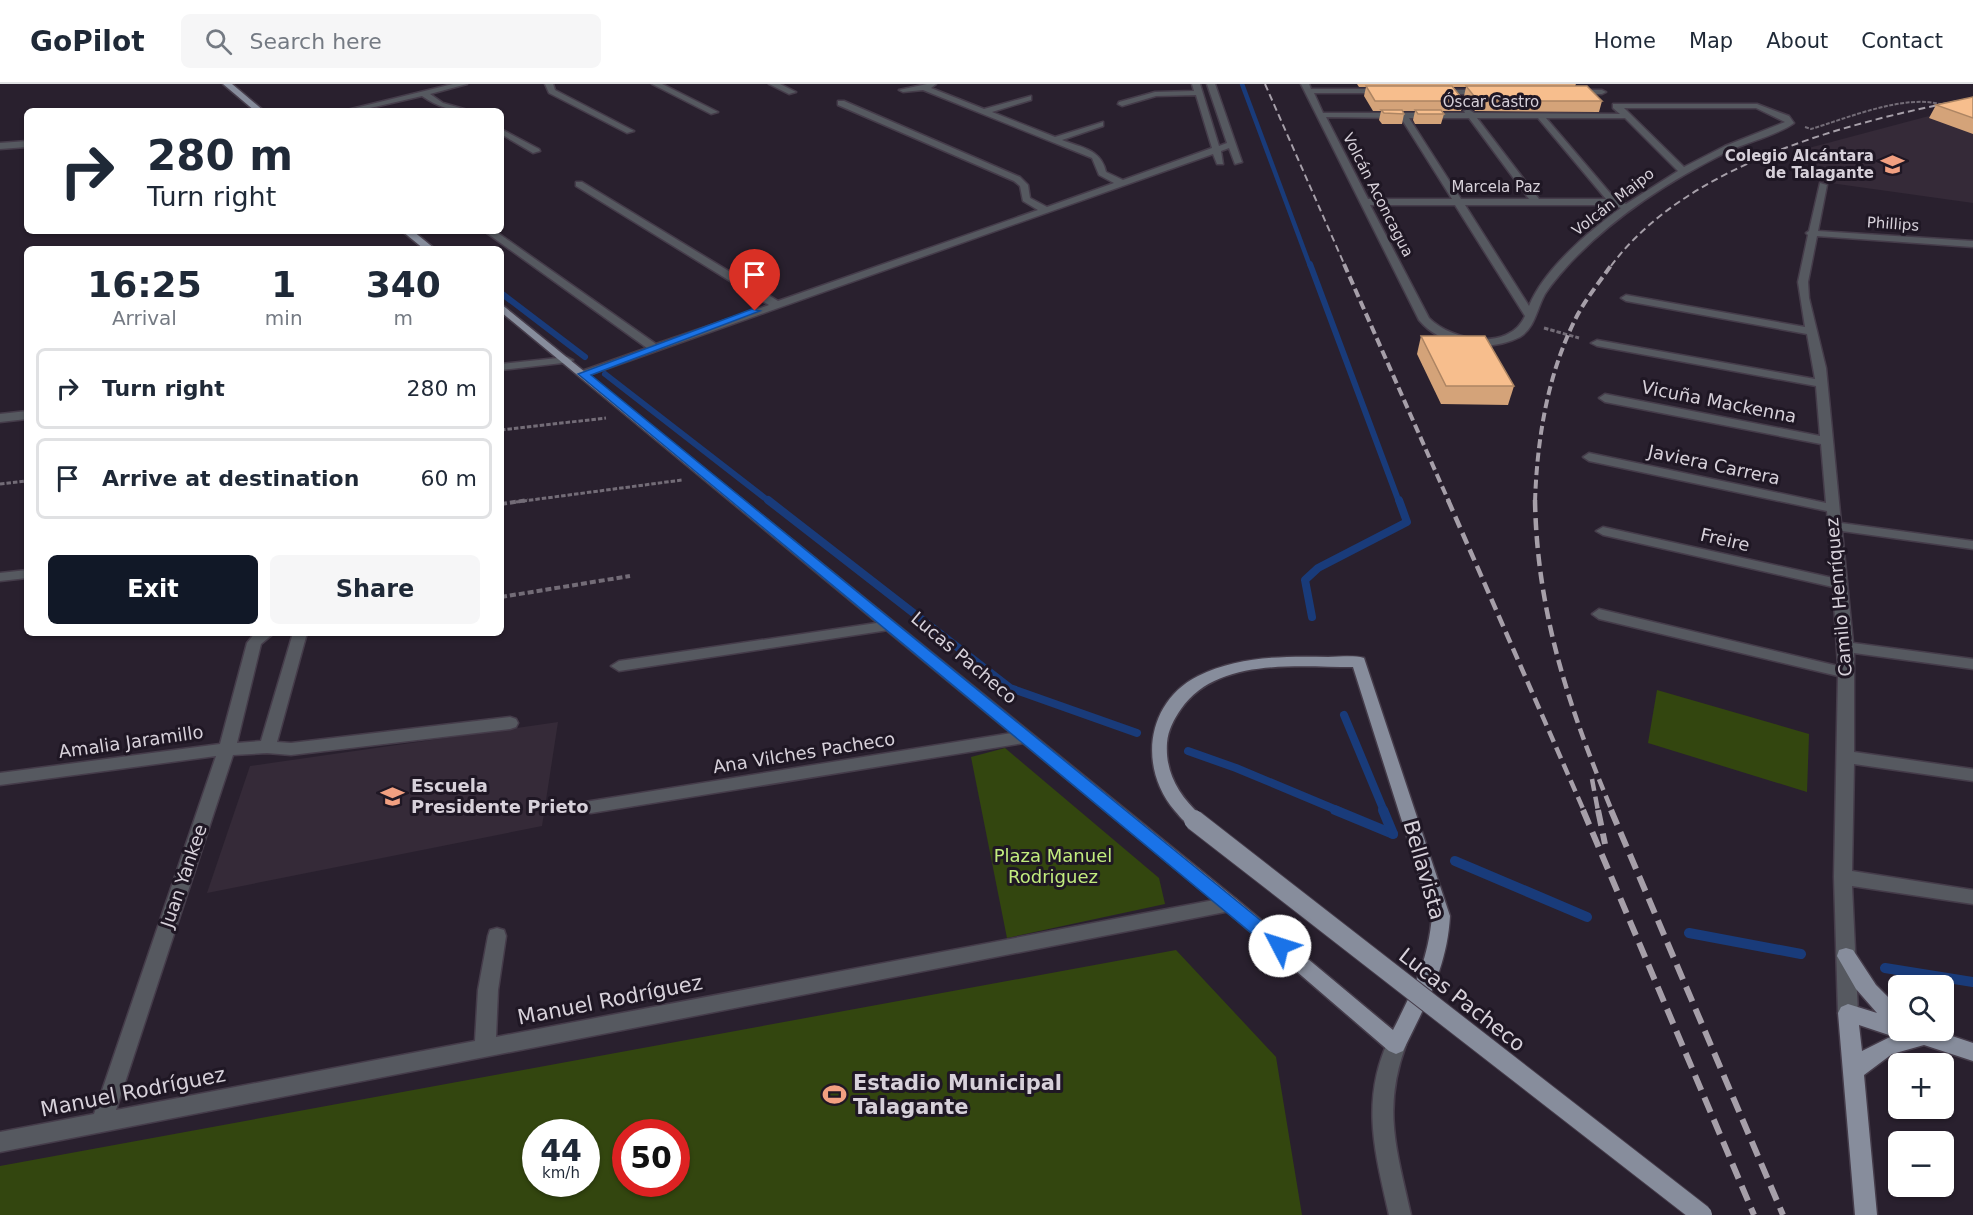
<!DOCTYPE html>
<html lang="en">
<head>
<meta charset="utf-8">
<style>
  body { margin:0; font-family:"DejaVu Sans",sans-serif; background:#f6f6f7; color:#1f2937; height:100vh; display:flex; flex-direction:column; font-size:22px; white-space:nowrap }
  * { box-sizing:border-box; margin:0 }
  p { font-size:20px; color:#747a83 }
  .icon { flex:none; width:33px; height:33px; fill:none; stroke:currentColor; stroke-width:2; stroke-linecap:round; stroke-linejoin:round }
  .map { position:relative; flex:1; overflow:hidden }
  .details { position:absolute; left:24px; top:162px; width:480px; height:390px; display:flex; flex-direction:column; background:#fff; border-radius:9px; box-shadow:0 2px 4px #0004 }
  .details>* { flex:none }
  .hud { position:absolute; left:24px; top:24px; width:480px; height:126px; border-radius:9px; box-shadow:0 2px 4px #0004; background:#fff; color:#1f2937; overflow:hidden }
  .buttons { position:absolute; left:1888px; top:891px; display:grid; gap:12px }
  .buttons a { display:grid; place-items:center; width:66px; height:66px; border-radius:9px; background:#fff; box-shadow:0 2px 4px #0004; font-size:30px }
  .speed { position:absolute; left:522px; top:1035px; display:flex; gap:12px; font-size:30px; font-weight:700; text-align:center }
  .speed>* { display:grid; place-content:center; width:78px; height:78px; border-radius:50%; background:#fff; box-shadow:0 2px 4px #0004; line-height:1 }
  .speed small { font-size:15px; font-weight:400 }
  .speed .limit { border:9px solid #d22; background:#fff; color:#111 }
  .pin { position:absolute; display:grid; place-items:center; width:51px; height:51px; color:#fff; margin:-62px -26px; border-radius:50% 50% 50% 0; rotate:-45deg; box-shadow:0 0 6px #0007 }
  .pin .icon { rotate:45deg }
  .me { position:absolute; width:66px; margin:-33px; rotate:310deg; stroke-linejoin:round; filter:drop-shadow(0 0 4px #0008) }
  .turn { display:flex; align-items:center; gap:21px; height:126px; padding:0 24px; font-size:27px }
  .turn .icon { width:78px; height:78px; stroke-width:2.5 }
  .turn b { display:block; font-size:42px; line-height:51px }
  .eta { display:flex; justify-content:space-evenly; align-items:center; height:102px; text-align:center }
  .eta b { font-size:36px; font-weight:800; line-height:42px }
  .primary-button { display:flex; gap:12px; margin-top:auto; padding:12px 24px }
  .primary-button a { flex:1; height:69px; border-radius:9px; background:#111827; color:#fff; font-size:24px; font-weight:800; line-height:69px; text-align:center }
  .primary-button a+a { background:#f6f6f7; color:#1f2937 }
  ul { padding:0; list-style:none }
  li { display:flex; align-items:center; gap:18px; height:81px; margin:0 12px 9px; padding:0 12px; border:3px solid #e0e1e3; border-radius:9px }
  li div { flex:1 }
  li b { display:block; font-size:22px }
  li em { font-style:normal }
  header { display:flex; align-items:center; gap:36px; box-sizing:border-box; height:84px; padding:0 30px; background:#fff; border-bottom:2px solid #e0e1e3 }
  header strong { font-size:28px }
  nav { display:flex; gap:33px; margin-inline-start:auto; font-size:21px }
  .search { width:420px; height:54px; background:#f6f6f7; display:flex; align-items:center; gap:15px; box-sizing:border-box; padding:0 21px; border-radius:9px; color:#747a83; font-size:22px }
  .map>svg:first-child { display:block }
  .education { fill:#352a38 }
  .green { fill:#33460f; fill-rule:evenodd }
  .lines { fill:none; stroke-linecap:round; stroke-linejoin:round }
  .stream-far3 { stroke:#193b7a; stroke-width:4.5 }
  .stream-far2 { stroke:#193b7a; stroke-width:6 }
  .stream-far1 { stroke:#193b7a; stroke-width:8 }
  .stream { stroke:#193b7a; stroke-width:10 }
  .minor-casing { stroke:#453c4a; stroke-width:3 }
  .major-casing { stroke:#453c4a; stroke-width:3 }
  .path-far2 { stroke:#736c77; stroke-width:2; stroke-dasharray:4 1.5; stroke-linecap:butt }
  .path-far1 { stroke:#736c77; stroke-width:3; stroke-dasharray:4.5 2; stroke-linecap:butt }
  .path { stroke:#736c77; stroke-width:4; stroke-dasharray:6 3; stroke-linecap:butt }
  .minor { fill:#565960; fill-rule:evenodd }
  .major { fill:#878d9c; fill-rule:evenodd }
  .rail-far3 { stroke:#a69fa9; stroke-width:2; stroke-dasharray:7 4; stroke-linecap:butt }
  .rail-far2 { stroke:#a69fa9; stroke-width:4; stroke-dasharray:9 4.5; stroke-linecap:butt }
  .rail-far1 { stroke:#a69fa9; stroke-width:4.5; stroke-dasharray:12 6; stroke-linecap:butt }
  .rail { stroke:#a69fa9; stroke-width:6; stroke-dasharray:16 8; stroke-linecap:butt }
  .major-bridge-casing { stroke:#453c4a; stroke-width:22; stroke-linecap:butt }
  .major-bridge { stroke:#878d9c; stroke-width:20 }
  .wall { fill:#d4a379 }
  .building { fill:#f7be8d; stroke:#ad8563; stroke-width:1.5 }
  .route { fill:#1a73e8; stroke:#114b97; stroke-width:1.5 }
  .labels { text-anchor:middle; stroke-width:6; stroke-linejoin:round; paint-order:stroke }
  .far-street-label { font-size:15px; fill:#d7d1da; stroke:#1f1724 }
  .far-poi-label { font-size:15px; font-weight:bold; fill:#d7d1da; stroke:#1f1724; text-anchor:end }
  .street-label { font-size:18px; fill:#d7d1da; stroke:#1f1724 }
  .poi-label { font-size:18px; font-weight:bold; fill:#d7d1da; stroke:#1f1724; text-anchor:start }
  .park-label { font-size:18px; fill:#c2ec7e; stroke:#1f1724 }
  .near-street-label { font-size:21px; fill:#d7d1da; stroke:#1f1724 }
  .near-poi-label { font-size:21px; font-weight:bold; fill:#d7d1da; stroke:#1f1724; text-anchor:start }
</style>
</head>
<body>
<header>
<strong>GoPilot</strong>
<div class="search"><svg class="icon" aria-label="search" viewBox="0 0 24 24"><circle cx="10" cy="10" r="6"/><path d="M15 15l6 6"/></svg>Search here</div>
<nav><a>Home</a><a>Map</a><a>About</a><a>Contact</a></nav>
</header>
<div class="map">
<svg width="1973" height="1131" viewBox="0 0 1973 1131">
  <rect width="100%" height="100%" fill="#29202e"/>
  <g class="education">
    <path d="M1973 26V119L1816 97 1805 65 1929 32Z"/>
    <path d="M558 638 542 742 207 809 250 682Z"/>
  </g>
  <g class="green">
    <path d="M1657 606 1809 650 1807 708 1648 659Z"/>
    <path d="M1005 664 1159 794 1165 820 1007 854 971 673Z"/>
    <path d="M1176 866 1276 973 1302 1131H0V1082ZM536 1048H586V1100H536ZM626 1048H676V1100H626Z"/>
  </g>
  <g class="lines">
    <path class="stream-far3" d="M1242 0 1310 182"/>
    <g class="stream-far2">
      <path d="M1310 180 1399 418"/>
      <path d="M501 209 585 273"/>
      <path d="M605 290 770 418"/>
    </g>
    <g class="stream-far1">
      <path d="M768 416 1010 604 1137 649"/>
      <path d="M1312 533 1305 496 1318 484 1407 438 1399 416"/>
      <path d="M1344 631 1384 727"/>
      <path d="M1188 667 1236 684 1339 727"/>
    </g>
    <g class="stream">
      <path d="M1335 726 1393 750"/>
      <path d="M1383 726 1393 750"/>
      <path d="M1455 777 1587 833"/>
      <path d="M1689 849 1801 870"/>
      <path d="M1885 884 1973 898"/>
    </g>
    <defs>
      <g id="minor">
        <path d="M453 0H467L430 10 443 19 471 27C451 27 438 23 422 12L357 27H343Z"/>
        <path d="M545 0H553L555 6 634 47 627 49 549 9Z"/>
        <path d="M652 0H662L718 28 711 30Z"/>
        <path d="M769 0H780L796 8 789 10Z"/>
        <path d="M927 0H936L931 4 984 25 1031 12V16L992 28 1055 53 1103 38V42L1062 56C1082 64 1101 65 1106 88L1123 96 1212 64 1196 11 1156 12 1122 22 1118 20 1119 18 1155 8 1194 7 1192 0H1200L1219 62 1227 59 1207 0H1215L1242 78 1235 80 1229 64 1221 67 1223 80H1217L1213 70 583 293 577 290 579 288 647 264 484 147H495L656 260 769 221 576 102V98H582L778 217 1038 126 1023 117 1020 102 1014 97 838 21V17H844L1020 93 1028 101 1030 114 1047 123 1114 99 1099 91 1092 74 923 6 903 8 899 6Z"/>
        <path d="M1301 0H1309L1311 5H1383L1387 7 1383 9H1314L1323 29H1465L1464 27 1468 25 1474 29 1620 30 1613 24V20H1757L1789 32 1794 39C1778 51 1747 58 1727 68 1669 97 1616 131 1571 178 1562 188 1552 199 1545 210 1537 224 1535 244 1520 253 1489 269 1441 263 1419 236ZM1624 24H1756L1785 38 1725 62 1684 83ZM1326 33 1401 34 1452 115H1368ZM1409 34H1469L1529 115H1461ZM1477 34H1538L1606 115H1539ZM1546 34H1625L1678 87 1626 120 1616 116ZM1370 121H1455L1525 232C1509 268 1452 257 1429 234ZM1465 121H1612L1621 124C1589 147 1544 185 1529 222Z"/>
        <path d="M1437 6H1485L1489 8 1485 10H1434V6Z"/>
        <path d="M1572 6H1602L1606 8 1602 10H1569L1568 8Z"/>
        <path d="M501 45 539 65 540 67 533 69 501 50Z"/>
        <path d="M27 57V63L0 65V59Z"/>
        <path d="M1820 99 1827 101 1818 147 1973 157V163L1817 152 1808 198 1809 214 1826 284 1841 439 1973 457V465L1842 447 1853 559 1973 575V585L1854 569V668L1973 685V697L1854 680 1852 787 1973 806V820L1852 802 1858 929 1855 935 1848 938 1841 935 1838 929 1834 793 1838 592 1599 535 1592 530 1599 525 1838 582 1833 503 1603 451 1596 447 1603 443 1833 494 1827 427 1589 377 1583 373 1589 369 1826 419 1821 360 1605 318 1599 314 1605 310 1820 352 1816 302 1597 262 1591 259 1597 256 1815 295 1807 250 1626 217 1621 214 1626 211 1805 243 1798 198 1808 151 1806 149 1809 147Z"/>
        <path d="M567 273 573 276 571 278 501 286V280Z"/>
        <path d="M27 327V335L0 338V330Z"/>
        <path d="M27 486V494L0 497V489Z"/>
        <path d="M890 537 897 542 895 545 619 587 611 582 619 577Z"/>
        <path d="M255 549H274L261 560 237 659 261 657 293 549H307L277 658 291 659 510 633 516 635 518 639 516 643 510 645 291 671 267 669 233 671 116 1026 475 957 478 906 488 852 490 846 497 844 504 846 506 852 498 906 496 953 1230 813 1236 815 1239 820 1236 825 1230 827 0 1068V1048L94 1030 216 672 0 701V689L220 660 247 559Z"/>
        <path d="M1024 647 1030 649 1032 653 1030 657 1024 659 591 729 585 728 582 723 585 718 591 717Z"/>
        <path d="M1396 952 1403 955 1406 961C1382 1025 1397 1067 1411 1131H1389C1375 1068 1360 1017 1389 955Z"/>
      </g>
      <g id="major">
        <path d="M223 0H232L264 27H255Z"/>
        <path d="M402 147H413L435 165H424Z"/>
        <path d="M501 220 1236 815 1393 946C1413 906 1428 878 1432 832L1353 583C1297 583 1217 573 1181 625 1174 635 1168 646 1167 659 1165 689 1179 711 1200 731L1203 736 1200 741C1188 744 1182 735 1175 727 1138 684 1146 618 1198 592 1238 572 1285 572 1328 573 1340 573 1353 571 1364 574L1450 832C1447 885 1425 921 1403 967L1396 970 1389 967 1224 825 501 228Z"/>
        <path d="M1846 864 1853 866 1876 901 1899 924V946H1934L1973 959V977L1924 961 1892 970 1864 991 1877 1131H1855L1838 929 1841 923 1848 920 1877 929 1856 905 1837 872 1839 866ZM1859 941 1892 952 1862 967Z"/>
      </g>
    </defs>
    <use href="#minor" class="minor-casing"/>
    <use href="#major" class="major-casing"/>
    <path class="path-far2" d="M1805 43 1811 45C1848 34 1906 9 1943 21"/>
    <g class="path-far1">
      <path d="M1544 244 1579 254"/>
      <path d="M501 346 606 334"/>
      <path d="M0 400 27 397"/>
      <path d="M516 418 682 396"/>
    </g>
    <g class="path">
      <path d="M501 420 528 416"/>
      <path d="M501 513 630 492"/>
    </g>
    <use href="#minor" class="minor"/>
    <use href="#major" class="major"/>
    <g class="rail-far3">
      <path d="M1265 0 1345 182"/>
      <path d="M1611 182C1688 78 1853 37 1973 14"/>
    </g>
    <g class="rail-far2">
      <path d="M1344 180 1449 418"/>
      <path d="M1535 418C1537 354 1548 287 1578 230 1588 212 1601 196 1612 180"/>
    </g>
    <g class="rail-far1">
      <path d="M1448 416 1584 727"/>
      <path d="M1535 416C1537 529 1569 624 1612 727"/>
      <path d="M1592 695 1598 727"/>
    </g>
    <g class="rail">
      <path d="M1583 726 1754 1131"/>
      <path d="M1598 726 1605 760"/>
      <path d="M1611 726 1783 1131"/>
    </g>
    <defs>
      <path id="major-bridge" d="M1194 736 1702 1131"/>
    </defs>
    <use href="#major-bridge" class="major-bridge-casing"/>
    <use href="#major-bridge" class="major-bridge"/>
  </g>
  <g class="wall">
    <path d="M1357 0H1576L1575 2 1602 17 1599 28 1475 27 1464 12 1466 3H1453L1464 17 1461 27H1442L1444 30 1441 40H1415L1413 36 1415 27H1402L1404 30 1402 40H1382L1379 36 1381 27H1373L1364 12 1366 3H1359Z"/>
    <path d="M1973 13V50L1929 34 1936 21Z"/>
    <path d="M1421 252 1514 302 1508 321 1441 320 1417 270Z"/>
  </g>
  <g class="building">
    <path d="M1366 2H1452L1464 17H1375Z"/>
    <path d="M1466 2H1587L1602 17H1478Z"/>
    <path d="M1973 13V34L1936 21Z"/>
    <path d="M1381 26H1402L1404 30 1384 29Z"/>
    <path d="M1415 26H1441L1444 30H1418Z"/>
    <path d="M1421 252H1485L1514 302H1446Z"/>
  </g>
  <path class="route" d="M752 225 760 227 591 291 1286 857 1288 862 1286 867 1280 869 1273 867 578 290Z"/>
  <defs>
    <symbol id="school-bare" viewBox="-9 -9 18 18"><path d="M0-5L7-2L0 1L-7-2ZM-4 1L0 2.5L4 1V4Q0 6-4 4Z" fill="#f2a081" stroke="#1f1724" stroke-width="2.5" paint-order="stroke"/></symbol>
    <symbol id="stadium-bare" viewBox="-9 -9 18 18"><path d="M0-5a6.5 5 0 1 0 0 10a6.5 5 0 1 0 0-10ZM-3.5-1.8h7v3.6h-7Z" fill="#f2a081" stroke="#1f1724" stroke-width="2.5" paint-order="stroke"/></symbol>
  </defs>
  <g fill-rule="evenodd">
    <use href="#school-bare" x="1876" y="64" width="33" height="33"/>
    <use href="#school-bare" x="376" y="696" width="33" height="33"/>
    <use href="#stadium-bare" x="818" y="994" width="33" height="33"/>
  </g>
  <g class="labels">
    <g class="far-street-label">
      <text x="1491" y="23">Óscar Castro</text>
      <text x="1496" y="108">Marcela Paz</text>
      <text transform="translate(1378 111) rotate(63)" y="5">Volcán Aconcagua</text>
      <text transform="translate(1613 118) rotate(-38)" y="5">Volcán Maipo</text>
      <text transform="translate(1893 140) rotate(4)" y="5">Phillips</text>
    </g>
    <g class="far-poi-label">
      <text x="1874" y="77">Colegio Alcántara<tspan x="1874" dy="17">de Talagante</tspan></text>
    </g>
    <g class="street-label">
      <text transform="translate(1719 318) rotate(11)" y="6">Vicuña Mackenna</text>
      <text transform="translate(1714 381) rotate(12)" y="6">Javiera Carrera</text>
      <text transform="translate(1725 456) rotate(13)" y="6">Freire</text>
      <text transform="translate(1839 513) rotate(-95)" y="6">Camilo Henríquez</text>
      <text transform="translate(964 574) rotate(40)" y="6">Lucas Pacheco</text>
      <text transform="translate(131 658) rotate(-8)" y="6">Amalia Jaramillo</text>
      <text transform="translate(804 669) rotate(-9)" y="6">Ana Vilches Pacheco</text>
      <text transform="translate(184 792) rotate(-71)" y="6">Juan Yankee</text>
    </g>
    <g class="poi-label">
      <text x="411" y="708">Escuela<tspan x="411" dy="21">Presidente Prieto</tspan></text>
    </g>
    <g class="park-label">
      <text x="1053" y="778">Plaza Manuel<tspan x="1053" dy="21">Rodriguez</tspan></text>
    </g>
    <g class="near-street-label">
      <text transform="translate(1424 786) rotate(74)" y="7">Bellavista</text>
      <text transform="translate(610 916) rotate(-11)" y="7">Manuel Rodríguez</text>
      <text transform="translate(1462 916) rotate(38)" y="7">Lucas Pacheco</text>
      <text transform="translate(133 1008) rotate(-11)" y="7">Manuel Rodríguez</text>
    </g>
    <g class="near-poi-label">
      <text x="853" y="1006">Estadio Municipal<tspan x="853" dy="24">Talagante</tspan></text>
    </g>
  </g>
</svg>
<div class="buttons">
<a><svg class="icon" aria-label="search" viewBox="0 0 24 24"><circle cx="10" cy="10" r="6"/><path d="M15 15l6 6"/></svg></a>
<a>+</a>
<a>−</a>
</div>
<div class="speed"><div>44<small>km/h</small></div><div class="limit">50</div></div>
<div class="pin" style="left:755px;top:227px;background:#d93025"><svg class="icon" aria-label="arrive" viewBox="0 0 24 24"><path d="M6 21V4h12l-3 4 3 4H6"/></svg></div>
<svg class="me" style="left:1280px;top:862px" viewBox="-20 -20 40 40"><circle r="19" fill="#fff"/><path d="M0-13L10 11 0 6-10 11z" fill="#1a73e8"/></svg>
<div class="hud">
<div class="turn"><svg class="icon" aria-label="right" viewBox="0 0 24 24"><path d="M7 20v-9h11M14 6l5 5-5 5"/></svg><div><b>280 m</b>Turn right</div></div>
</div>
<section class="details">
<div class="eta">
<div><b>16:25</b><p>Arrival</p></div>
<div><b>1</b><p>min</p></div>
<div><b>340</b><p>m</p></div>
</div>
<ul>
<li><svg class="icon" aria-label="right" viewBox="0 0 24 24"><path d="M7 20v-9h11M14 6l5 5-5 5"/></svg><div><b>Turn right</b></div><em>280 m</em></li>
<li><svg class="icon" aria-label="arrive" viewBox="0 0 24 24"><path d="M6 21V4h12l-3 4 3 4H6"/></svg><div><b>Arrive at destination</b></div><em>60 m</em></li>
</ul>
<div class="primary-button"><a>Exit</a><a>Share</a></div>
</section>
</div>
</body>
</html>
